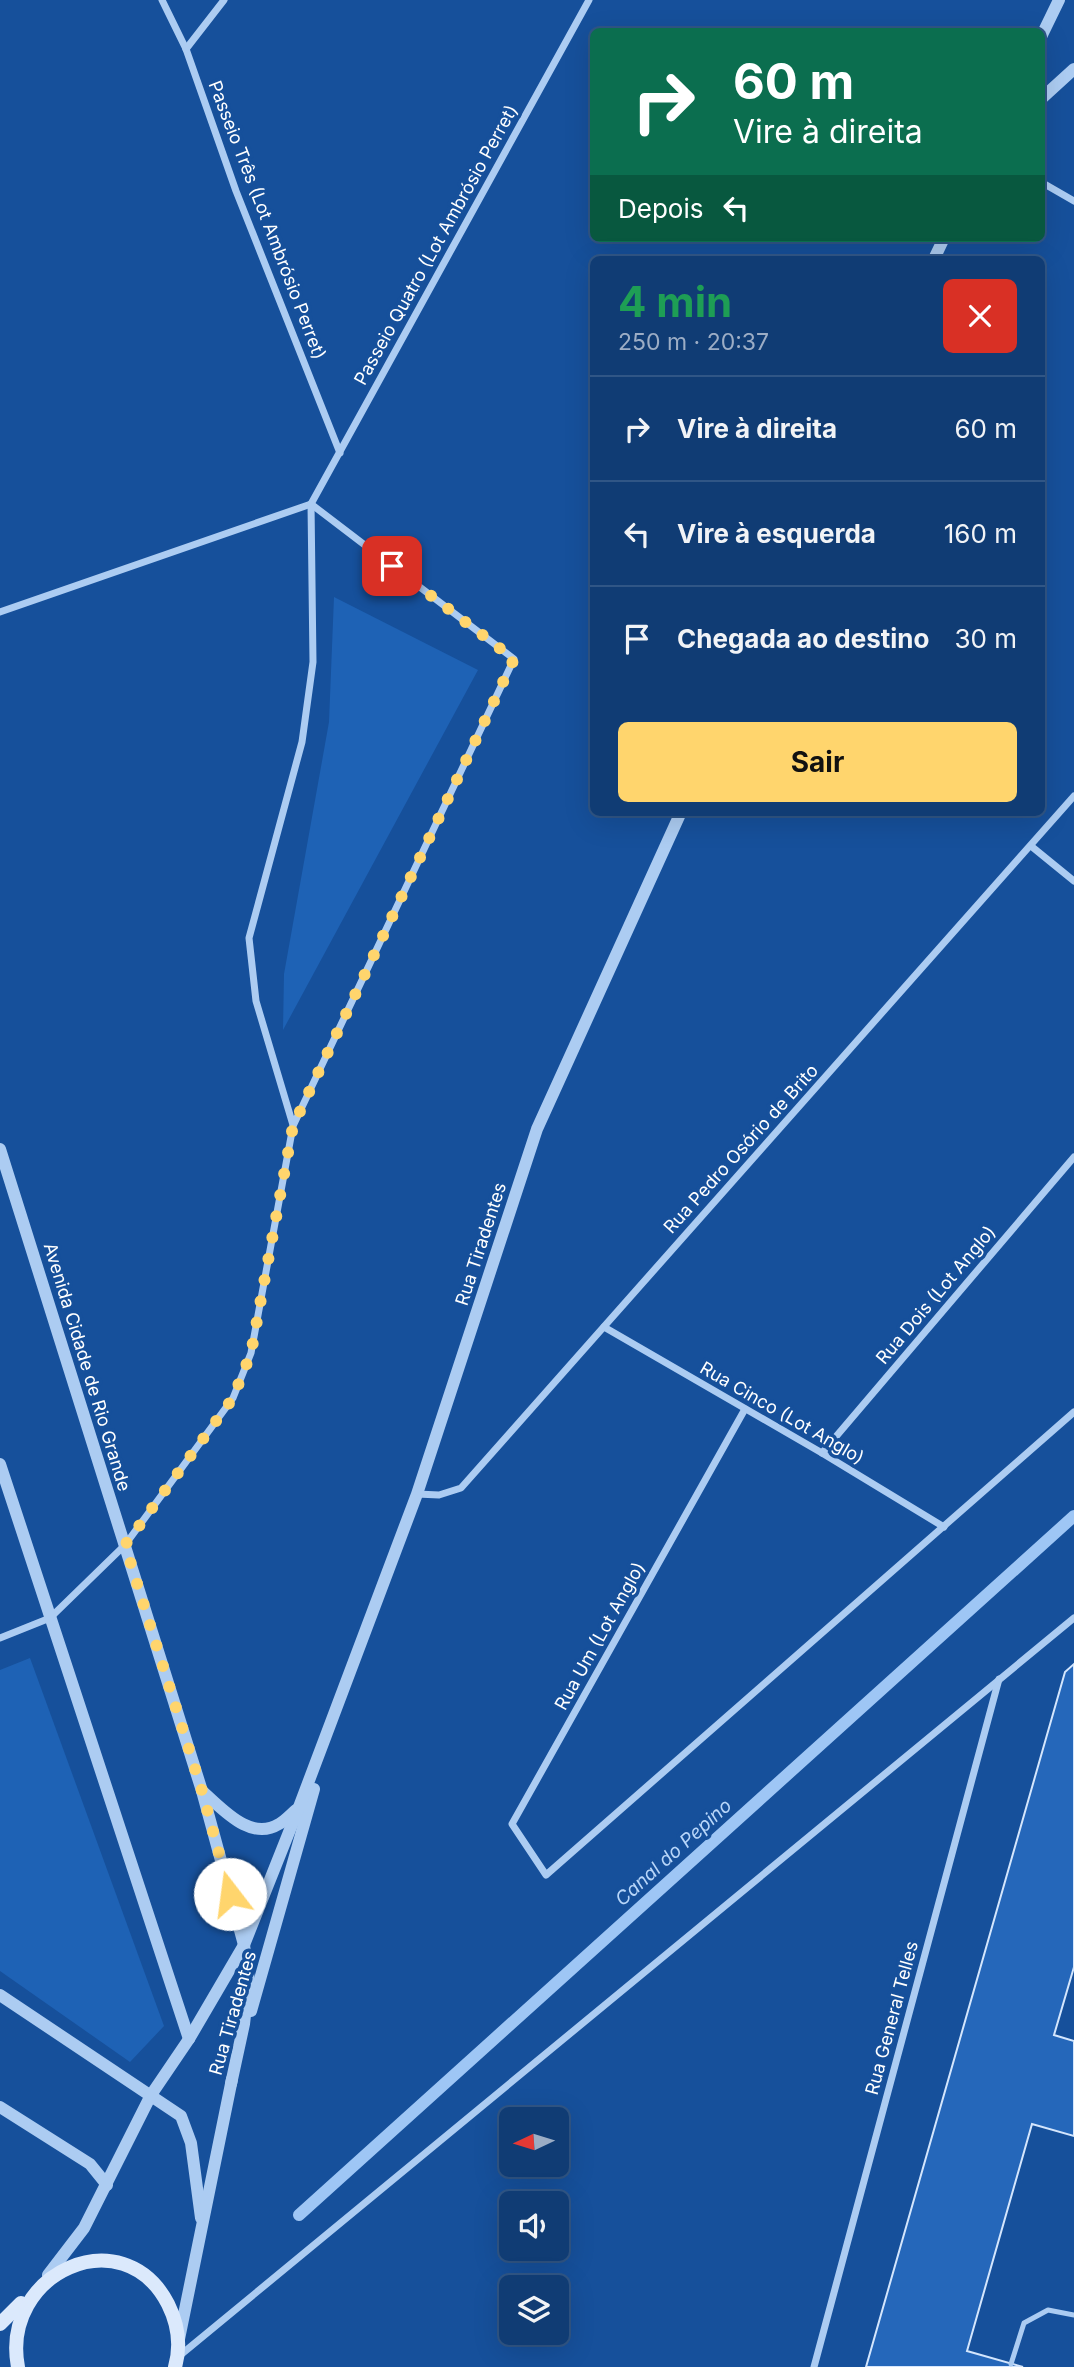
<!DOCTYPE html>
<html lang="pt">
<head>
<meta charset="utf-8">
<style>
  body { margin:0; font-family:Inter,sans-serif; background:#1e477c; color:#f1f3f6; height:100vh; display:flex; flex-direction:column; font-size:26px; white-space:nowrap }
  * { box-sizing:border-box; margin:0 }
  p { font-size:23px; color:#9cadc5 }
  .icon { flex:none; width:38px; height:38px; fill:none; stroke:currentColor; stroke-width:2; stroke-linecap:round; stroke-linejoin:round }
  .map { position:relative; flex:1; overflow:hidden }
  .drawer { position:absolute; left:590px; top:256px; width:455px; height:560px; display:flex; flex-direction:column; background:#103c74; border-radius:10px; box-shadow:0 7px 28px #0002,0 0 0 2px #305686 }
  .drawer>* { flex:none }
  .hud { position:absolute; left:590px; top:28px; width:455px; height:214px; border-radius:10px; box-shadow:0 7px 28px #0002,0 0 0 2px #305686; background:#0b6e4f; color:#fff; overflow:hidden }
  .needle { width:46px; rotate:266deg }
  .buttons { position:absolute; left:499px; top:2107px; display:grid; gap:14px }
  .buttons a { display:grid; place-items:center; width:70px; height:70px; border-radius:10px; background:#103c74; box-shadow:0 7px 28px #0002,0 0 0 2px #305686; font-size:35px }
  .pin { position:absolute; display:grid; place-items:center; width:60px; height:60px; color:#fff; margin:-30px; border-radius:14px; box-shadow:0 4px 10px #0006 }
  .me { position:absolute; width:77px; margin:-38px; rotate:345deg; stroke-linejoin:round; filter:drop-shadow(0 0 5px #0008) }
  .turn { display:flex; align-items:center; gap:24px; height:147px; padding:0 28px; font-size:32px }
  .turn .icon { width:91px; height:91px; stroke-width:2.5 }
  .turn b { display:block; font-size:49px; line-height:60px }
  .then { display:flex; align-items:center; height:66px; padding:0 28px; background:#0003; gap:14px; font-size:26px }
  .round { display:grid; place-items:center; flex:none; width:74px; height:74px; border-radius:10px; background:#1e477c }
  .overview { display:flex; align-items:center; justify-content:space-between; height:119px; padding:0 28px }
  h1 { font-size:42px; font-weight:700; line-height:52px; color:#1e9e55 }
  .button { display:flex; gap:14px; margin-top:auto; padding:14px 28px }
  .button a { flex:1; height:80px; border-radius:10px; background:#ffd56d; color:#111; font-size:28px; font-weight:700; line-height:80px; text-align:center }
  ul { padding:0; list-style:none }
  li { display:flex; align-items:center; gap:21px; height:105px; padding:0 28px; border-top:2px solid #305686 }
  li div { flex:1 }
  li b { display:block; font-size:26px }
  li em { font-style:normal }
  .map>svg:first-child { display:block }
  .green { fill:#1e62b5 }
  .lines { fill:none; stroke-linecap:round; stroke-linejoin:round }
  .stream { stroke:#9ec6f5; stroke-width:12 }
  .building { fill:#2567ba; stroke:#d4e6fd; stroke-width:2 }
  .service { stroke:#acccf2; stroke-width:5 }
  .minor { stroke:#acccf2; stroke-width:7 }
  .tertiary { stroke:#acccf2; stroke-width:12 }
  .secondary { stroke:#dbe9fc; stroke-width:14 }
  .route { stroke:#ffd56d; stroke-width:12; stroke-dasharray:0 21.6 }
  .labels { text-anchor:middle; stroke-width:7; stroke-linejoin:round; paint-order:stroke }
  .street-label { font-size:18px; fill:#fff; stroke:#16509b }
  .water-label { font-size:19px; font-style:italic; fill:#b8d6f9; stroke:#16509b }
</style>
</head>
<body>
<div class="map">
<svg width="1074" height="2367" viewBox="0 0 1074 2367">
  <rect width="100%" height="100%" fill="#16509b"/>
  <g class="green">
    <path d="M334 597 478 670 283 1030 284 974 329 722Z"/>
    <path d="M30 1658 164 2026 130 2062 0 1971V1670Z"/>
  </g>
  <g class="lines">
    <path class="stream" d="M299 2215 1074 1516"/>
  </g>
  <path class="building" d="M1074 1664V1967L1054 2035 1074 2041V2136L1032 2124 967 2351 1023 2367H866L1065 1672Z"/>
  <g class="lines">
    <path class="service" d="M1011 2364 1024 2323 1048 2310 1074 2315"/>
    <g class="minor">
      <path d="M162 0 186 49 236 191 340 453"/>
      <path d="M186 49 224 0"/>
      <path d="M1041 182 1074 201"/>
      <path d="M0 612 311 504"/>
      <path d="M1031 846 1074 881"/>
      <path d="M293 1125 256 1001 249 938 302 742 313 662 311 504 589 0"/>
      <path d="M604 1327 822 1453 944 1527"/>
      <path d="M745 1409 512 1824 546 1875 1074 1412"/>
      <path d="M822 1453 1074 1157"/>
      <path d="M417 1494 439 1495 461 1488 1074 796"/>
      <path d="M0 1638 50 1618 125 1545 233 1398 251 1353 293 1126 514 659 311 504"/>
      <path d="M178 2357 1074 1618"/>
      <path d="M814 2367 999 1679"/>
    </g>
    <g class="tertiary">
      <path d="M1041 37 1059 0"/>
      <path d="M1041 99 1074 69"/>
      <path d="M934 259 944 238"/>
      <path d="M0 1149 202 1791 244 1945 249 1980 244 2024 231 2084"/>
      <path d="M0 1464 189 2039"/>
      <path d="M202 1791C222 1808 250 1842 279 1824 285 1821 291 1814 296 1810"/>
      <path d="M0 1995 181 2116 191 2143 201 2218"/>
      <path d="M251 2011 314 1789"/>
      <path d="M0 2107 90 2164 107 2185"/>
      <path d="M48 2275 84 2228 151 2095 189 2039 244 1945 299 1807 417 1494 537 1129 681 812"/>
      <path d="M179 2339 232 2079"/>
    </g>
    <g class="secondary">
      <path d="M0 2324 21 2303"/>
      <path d="M18 2367C0 2273 123 2217 168 2304 178 2324 181 2346 175 2367"/>
    </g>
  </g>
  <g class="lines">
    <path class="route" d="M230 1894 202 1791 125 1545 233 1398 251 1353 293 1126 514 659 392 566"/>
  </g>
  <g class="labels">
    <g class="street-label">
      <text transform="translate(267 220) rotate(69)" y="6">Passeio Três (Lot Ambrósio Perret)</text>
      <text transform="translate(436 245) rotate(-61)" y="6">Passeio Quatro (Lot Ambrósio Perret)</text>
      <text transform="translate(741 1149) rotate(-48)" y="6">Rua Pedro Osório de Brito</text>
      <text transform="translate(481 1244) rotate(-72)" y="6">Rua Tiradentes</text>
      <text transform="translate(936 1295) rotate(-50)" y="6">Rua Dois (Lot Anglo)</text>
      <text transform="translate(87 1367) rotate(73)" y="6">Avenida Cidade de Rio Grande</text>
      <text transform="translate(782 1413) rotate(30)" y="6">Rua Cinco (Lot Anglo)</text>
      <text transform="translate(600 1636) rotate(-61)" y="6">Rua Um (Lot Anglo)</text>
      <text transform="translate(233 2013) rotate(-74)" y="6">Rua Tiradentes</text>
      <text transform="translate(892 2018) rotate(-75)" y="6">Rua General Telles</text>
    </g>
    <g class="water-label">
      <text transform="translate(673 1852) rotate(-42)" y="7">Canal do Pepino</text>
    </g>
  </g>
</svg>
<div class="buttons">
<a><svg class="needle" viewBox="-14 -14 28 28"><path d="M0-13l5 13h-10z" fill="#e53935"/><path d="M0 13l5-13h-10z" fill="#9cadc5"/></svg></a>
<a><svg class="icon" aria-label="sound" viewBox="0 0 24 24"><path d="M4 9h4l5-4v14l-5-4H4zM17 9q2 3 0 6"/></svg></a>
<a><svg class="icon" aria-label="layers" viewBox="0 0 24 24"><path d="M12 4l9 5-9 5-9-5zM3 14l9 5 9-5"/></svg></a>
</div>
<div class="pin" style="left:392px;top:566px;background:#d93025"><svg class="icon" aria-label="arrive" viewBox="0 0 24 24"><path d="M6 21V4h12l-3 4 3 4H6"/></svg></div>
<svg class="me" style="left:230px;top:1894px" viewBox="-20 -20 40 40"><circle r="19" fill="#fff"/><path d="M0-13L10 11 0 6-10 11z" fill="#ffd56d"/></svg>
<div class="hud">
<div class="turn"><svg class="icon" aria-label="right" viewBox="0 0 24 24"><path d="M7 20v-9h11M14 6l5 5-5 5"/></svg><div><b>60 m</b>Vire à direita</div></div>
<div class="then">Depois<svg class="icon" aria-label="left" viewBox="0 0 24 24"><path d="M17 20v-9H6M10 6l-5 5 5 5"/></svg></div>
</div>
<section class="drawer">
<div class="overview"><div><h1>4 min</h1><p>250 m · 20:37</p></div><a class="round" style="background:#d93025;color:#fff"><svg class="icon" aria-label="close" viewBox="0 0 24 24"><path d="M6 6l12 12M18 6L6 18"/></svg></a></div>
<ul>
<li><svg class="icon" aria-label="right" viewBox="0 0 24 24"><path d="M7 20v-9h11M14 6l5 5-5 5"/></svg><div><b>Vire à direita</b></div><em>60 m</em></li>
<li><svg class="icon" aria-label="left" viewBox="0 0 24 24"><path d="M17 20v-9H6M10 6l-5 5 5 5"/></svg><div><b>Vire à esquerda</b></div><em>160 m</em></li>
<li><svg class="icon" aria-label="arrive" viewBox="0 0 24 24"><path d="M6 21V4h12l-3 4 3 4H6"/></svg><div><b>Chegada ao destino</b></div><em>30 m</em></li>
</ul>
<div class="button"><a>Sair</a></div>
</section>
</div>
</body>
</html>
